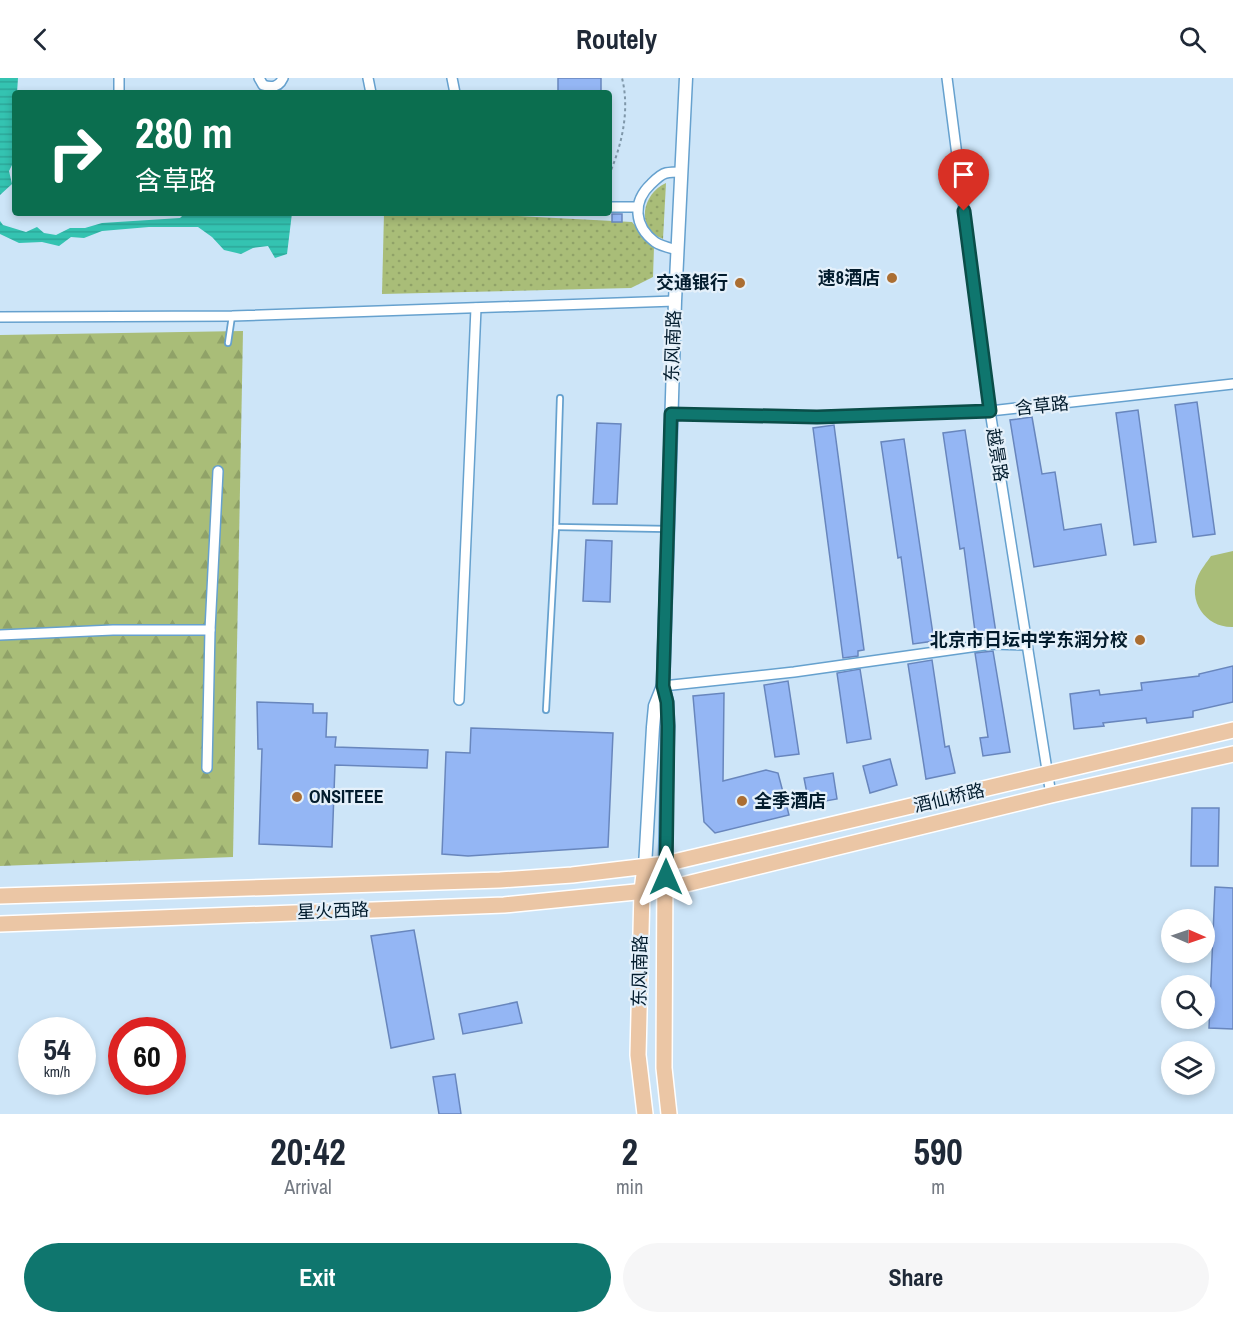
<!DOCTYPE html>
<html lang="en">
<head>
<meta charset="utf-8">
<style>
  body { margin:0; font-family:"Archivo Narrow","Noto Sans SC",sans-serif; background:#f6f6f7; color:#1f2937; height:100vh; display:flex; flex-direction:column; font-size:22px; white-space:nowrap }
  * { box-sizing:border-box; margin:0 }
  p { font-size:20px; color:#747a83 }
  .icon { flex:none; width:33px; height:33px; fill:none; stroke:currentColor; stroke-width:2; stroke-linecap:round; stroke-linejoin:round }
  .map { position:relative; height:1036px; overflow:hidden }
  .drawer { display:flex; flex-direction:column; background:#fff; flex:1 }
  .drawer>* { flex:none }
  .hud { position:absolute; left:12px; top:12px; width:600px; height:126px; border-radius:6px; box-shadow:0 3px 9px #0003; background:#0b6e4f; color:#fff; overflow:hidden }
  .needle { width:39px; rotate:92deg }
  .tools { position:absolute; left:1161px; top:831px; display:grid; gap:12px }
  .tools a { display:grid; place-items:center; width:54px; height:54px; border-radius:50%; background:#fff; box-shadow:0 3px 9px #0003; font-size:30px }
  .speed { position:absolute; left:18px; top:939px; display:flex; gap:12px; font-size:30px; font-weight:700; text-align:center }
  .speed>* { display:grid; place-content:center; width:78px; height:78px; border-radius:50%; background:#fff; box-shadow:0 3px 9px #0003; line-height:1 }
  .speed small { font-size:15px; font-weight:400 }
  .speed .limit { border:9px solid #d22; background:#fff; color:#111 }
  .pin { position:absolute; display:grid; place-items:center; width:51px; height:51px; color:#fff; margin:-62px -26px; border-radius:50% 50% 50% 0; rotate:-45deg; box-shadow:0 0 6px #0007 }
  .pin .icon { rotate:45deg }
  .me { position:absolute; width:66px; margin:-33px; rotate:0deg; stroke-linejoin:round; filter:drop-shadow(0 0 4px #0008) }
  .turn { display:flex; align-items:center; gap:21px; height:126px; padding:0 24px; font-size:27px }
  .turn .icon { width:78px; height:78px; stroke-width:2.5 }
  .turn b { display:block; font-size:42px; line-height:51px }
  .eta { display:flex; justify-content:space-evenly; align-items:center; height:102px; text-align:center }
  .eta b { font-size:36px; font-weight:700; line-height:42px }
  .button { display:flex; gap:12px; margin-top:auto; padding:12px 24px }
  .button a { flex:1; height:69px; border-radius:36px; background:#0f766e; color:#fff; font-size:24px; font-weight:700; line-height:69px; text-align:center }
  .button a+a { background:#f6f6f7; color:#1f2937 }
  header { display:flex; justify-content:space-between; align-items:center; height:78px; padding:0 24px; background:#fff; font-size:27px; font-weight:700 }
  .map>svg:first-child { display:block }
  .grass { fill:url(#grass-dots) }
  .forest { fill:url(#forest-firs) }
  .garden { fill:#a9bd78 }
  .water { fill:url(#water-rules) }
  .building { fill:#94b6f4; stroke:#6886bd; stroke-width:1.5 }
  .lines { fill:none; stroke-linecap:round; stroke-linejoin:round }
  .service-casing { stroke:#66a1ce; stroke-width:8 }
  .minor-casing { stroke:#66a1ce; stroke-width:12 }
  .tertiary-casing { stroke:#66a1ce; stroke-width:15 }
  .primary-casing { stroke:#fff; stroke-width:18 }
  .path { stroke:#7f97a9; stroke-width:2; stroke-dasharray:3 3; stroke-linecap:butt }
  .service { stroke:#fff; stroke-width:4.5 }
  .minor { stroke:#fff; stroke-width:9 }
  .tertiary { stroke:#fff; stroke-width:12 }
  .primary { stroke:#ebc6a5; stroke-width:15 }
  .route-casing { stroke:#0a4d48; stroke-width:15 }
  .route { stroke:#0f766e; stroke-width:10 }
  .poi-dot { fill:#ab6e32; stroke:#e4f0fa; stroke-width:2 }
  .labels { text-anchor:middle; stroke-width:4.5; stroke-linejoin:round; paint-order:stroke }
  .poi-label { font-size:18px; font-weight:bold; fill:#031c2d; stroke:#e4f0fa; text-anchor:end }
  .street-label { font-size:18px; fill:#031c2d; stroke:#e4f0fa }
</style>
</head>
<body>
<header><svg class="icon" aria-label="back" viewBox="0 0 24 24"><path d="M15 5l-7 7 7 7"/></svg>Routely<svg class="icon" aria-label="search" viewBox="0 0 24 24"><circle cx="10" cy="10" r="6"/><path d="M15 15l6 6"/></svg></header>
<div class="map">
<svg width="1233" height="1036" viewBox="0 0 1233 1036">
  <defs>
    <pattern id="grass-dots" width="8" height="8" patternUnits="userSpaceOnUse" patternTransform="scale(1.5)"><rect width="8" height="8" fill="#a9bd78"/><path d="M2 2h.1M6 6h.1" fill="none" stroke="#90a268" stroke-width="1.8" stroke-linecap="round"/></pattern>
    <pattern id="forest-firs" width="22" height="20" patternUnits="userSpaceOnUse" patternTransform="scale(1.5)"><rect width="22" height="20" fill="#a9bd78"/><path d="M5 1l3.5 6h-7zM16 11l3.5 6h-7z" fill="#90a268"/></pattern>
    <pattern id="water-rules" width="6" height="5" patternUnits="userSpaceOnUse" patternTransform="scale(1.5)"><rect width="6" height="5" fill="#34c3b1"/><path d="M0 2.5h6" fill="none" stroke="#2ca799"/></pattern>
  </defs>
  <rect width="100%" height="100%" fill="#cde5f8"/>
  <g class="grass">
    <path d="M666 105 663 161C635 150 642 116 666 105Z"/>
    <path d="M384 135H462L632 144 654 169 653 199 631 210 382 216Z"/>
  </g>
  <path class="forest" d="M243 253 233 779 0 788V257Z"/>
  <path class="garden" d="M1233 473V549C1206 550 1187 523 1198 498 1201 491 1207 484 1211 478Z"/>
  <g class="water">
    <path d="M0 0H18L17 15H15V81L9 93 12 106 0 117Z"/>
    <path d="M185 135H292L287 176 275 180 268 168 253 170 241 176 224 172 212 159 198 149H149L102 153 84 160 71 159 59 168 42 164 19 165 0 156V143L3 147 26 154 37 149 44 155 56 157 70 150H85L102 145 180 140Z"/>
  </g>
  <g class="building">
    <rect x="558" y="0" width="43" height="15"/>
    <rect x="612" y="136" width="10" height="8"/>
    <path d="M1197 324 1215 456 1193 459 1175 327Z"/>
    <path d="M1138 332 1156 464 1134 467 1116 335Z"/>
    <path d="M1032 339 1042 396 1055 394 1064 452 1101 446 1106 477 1034 489 1010 342Z"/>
    <path d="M597 345 621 346 617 426H593Z"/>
    <path d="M834 347 864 572 858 573V578L843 580 813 350Z"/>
    <path d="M965 352 996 555 991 556V559L976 561 964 470 960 471 943 355Z"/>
    <path d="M904 361 934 563 913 566 901 479 898 480 881 364Z"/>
    <path d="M586 462 612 463 610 524 583 523Z"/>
    <path d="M993 573 1010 674 983 678 980 660 988 659 975 575Z"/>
    <path d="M932 582 945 669 949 668 955 695 926 701 908 586Z"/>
    <path d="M1233 588V624L1193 633V639L1147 645 1146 640 1103 645 1104 648 1074 651 1070 616 1099 612 1100 617 1142 612 1141 605 1199 598V596Z"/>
    <path d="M860 591 871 661 847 665 837 595Z"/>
    <path d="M788 603 799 676 775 679 764 607Z"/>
    <path d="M724 615 723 703 766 692 778 695 789 737 715 755 704 744 693 618Z"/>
    <path d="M257 624 313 626V635H327L326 659H336L335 669 428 672 427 690 335 687 332 769 259 766 262 671H258Z"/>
    <path d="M471 650 613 655 608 769 468 778 442 776 446 674 470 675Z"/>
    <path d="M890 681 897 707 870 715 863 688Z"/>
    <path d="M833 695 837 721 809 726 804 700Z"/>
    <path d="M1192 730H1219L1218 788H1191Z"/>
    <path d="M1215 809 1233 810V951L1209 950Z"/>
    <path d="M414 852 434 961 391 970 371 858Z"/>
    <path d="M517 924 522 945 463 956 459 936Z"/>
    <path d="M455 996 461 1036H439L433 999Z"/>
  </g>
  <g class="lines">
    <defs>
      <g id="service">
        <path d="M228 265 232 238"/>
        <path d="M556 449 668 451"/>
        <path d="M546 632 556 449 560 320"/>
      </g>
      <g id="minor">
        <path d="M119 0V15"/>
        <path d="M259 0 263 7C272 10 279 9 283 0"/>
        <path d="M368 0 371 15"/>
        <path d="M452 0 455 15"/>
        <path d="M947 0 990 333 1051 717"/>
        <path d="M609 129H637"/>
        <path d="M677 172C670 170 661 168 655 164 634 148 632 124 651 106 655 102 661 96 666 95 671 94 676 94 681 94"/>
        <path d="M0 239 232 238 675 223"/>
        <path d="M671 336 817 339 990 333 1233 306"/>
        <path d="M0 557 113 552H210"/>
        <path d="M663 608 794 594 992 566 1027 567"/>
        <path d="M459 622 476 230"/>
        <path d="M207 690 210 552 218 393"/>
      </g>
      <g id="tertiary">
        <path d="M665 786 668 648 667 624 663 608 675 223 686 0"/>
        <path d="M645 789 653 649 655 628 663 608"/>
      </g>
      <g id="primary">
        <path d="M665 786 664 990 669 1036"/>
        <path d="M0 818 500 802 572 797 665 786 1233 652"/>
        <path d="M0 846 504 827 666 811 1051 717 1233 676"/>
        <path d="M645 1036 638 977 642 812 645 789"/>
      </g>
    </defs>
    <use href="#service" class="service-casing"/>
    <use href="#minor" class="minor-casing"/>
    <use href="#tertiary" class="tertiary-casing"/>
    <use href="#primary" class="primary-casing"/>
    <path class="path" d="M609 97C622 67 630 32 622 0"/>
    <use href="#service" class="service"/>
    <use href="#minor" class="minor"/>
    <use href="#tertiary" class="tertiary"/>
    <use href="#primary" class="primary"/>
  </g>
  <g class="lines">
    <defs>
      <path id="route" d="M666 799 668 648 667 624 663 608 671 336 817 339 990 333 964 133"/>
    </defs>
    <use href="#route" class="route-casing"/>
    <use href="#route" class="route"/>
  </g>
  <g class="poi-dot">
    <circle cx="892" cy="200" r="6"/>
    <circle cx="740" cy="205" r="6"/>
    <circle cx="1140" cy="562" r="6"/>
    <circle cx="297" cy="719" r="6"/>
    <circle cx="742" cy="723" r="6"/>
  </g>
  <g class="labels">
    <g class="poi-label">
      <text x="880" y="206">速8酒店</text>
      <text x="728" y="211">交通银行</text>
      <text x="1128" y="568">北京市日坛中学东润分校</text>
      <text x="309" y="725" text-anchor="start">ONSITEEE</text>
      <text x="754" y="729" text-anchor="start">全季酒店</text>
    </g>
    <g class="street-label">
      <text transform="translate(673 268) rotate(-88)" y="6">东风南路</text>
      <text transform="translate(1042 328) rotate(-6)" y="6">含草路</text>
      <text transform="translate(997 377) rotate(81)" y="6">越景路</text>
      <text transform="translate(949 720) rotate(-13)" y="6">酒仙桥路</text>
      <text transform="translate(333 833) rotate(-2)" y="6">星火西路</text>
      <text transform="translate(640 893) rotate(-89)" y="6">东风南路</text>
    </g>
  </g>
</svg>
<div class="tools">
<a><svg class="needle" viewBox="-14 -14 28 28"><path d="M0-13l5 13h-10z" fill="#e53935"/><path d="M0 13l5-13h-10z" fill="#747a83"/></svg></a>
<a><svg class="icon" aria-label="search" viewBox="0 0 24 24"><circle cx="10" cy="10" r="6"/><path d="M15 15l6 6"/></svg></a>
<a><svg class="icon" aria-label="layers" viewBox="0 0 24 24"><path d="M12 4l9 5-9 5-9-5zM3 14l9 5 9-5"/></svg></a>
</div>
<div class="speed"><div>54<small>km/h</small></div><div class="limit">60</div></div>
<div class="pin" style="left:964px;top:133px;background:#d93025"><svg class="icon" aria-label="arrive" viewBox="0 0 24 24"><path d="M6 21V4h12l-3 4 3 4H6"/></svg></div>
<svg class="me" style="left:666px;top:799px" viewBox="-20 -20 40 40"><path d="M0-17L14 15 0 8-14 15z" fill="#0f766e" stroke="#fff" stroke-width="4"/></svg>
<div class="hud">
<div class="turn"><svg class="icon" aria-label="right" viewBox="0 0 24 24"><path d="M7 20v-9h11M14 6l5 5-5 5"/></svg><div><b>280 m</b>含草路</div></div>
</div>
</div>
<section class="drawer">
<div class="eta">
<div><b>20:42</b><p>Arrival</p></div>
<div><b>2</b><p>min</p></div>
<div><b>590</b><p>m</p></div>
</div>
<div class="button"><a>Exit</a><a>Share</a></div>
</section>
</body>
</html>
